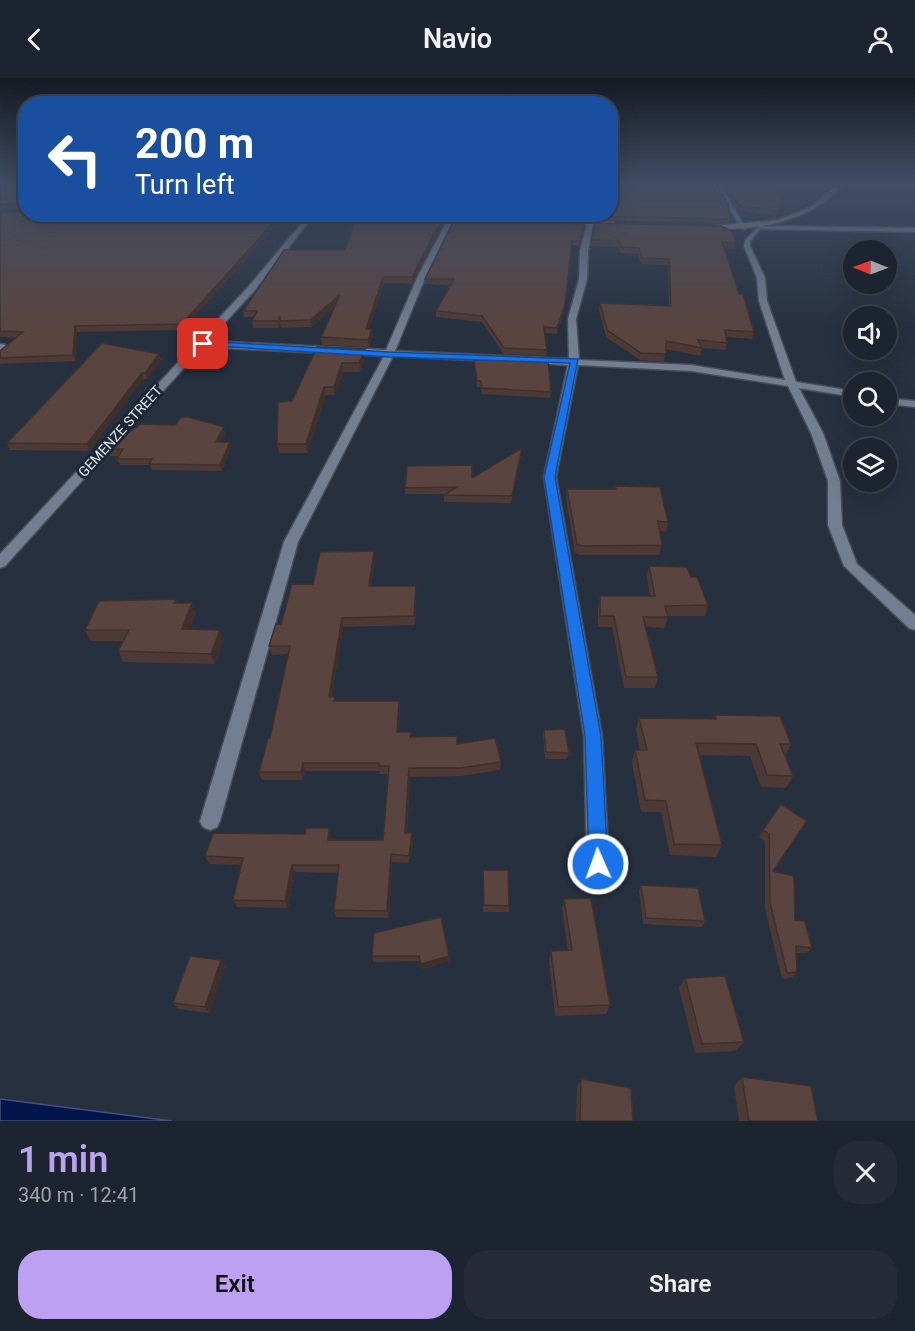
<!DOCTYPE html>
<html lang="en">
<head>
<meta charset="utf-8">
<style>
  body { margin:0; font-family:Roboto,sans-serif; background:#252c37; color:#f1f3f6; height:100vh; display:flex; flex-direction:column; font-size:22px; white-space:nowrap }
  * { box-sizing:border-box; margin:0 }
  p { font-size:20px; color:#a0a4aa }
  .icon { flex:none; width:33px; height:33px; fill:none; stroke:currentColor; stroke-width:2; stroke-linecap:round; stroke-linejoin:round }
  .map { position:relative; height:1043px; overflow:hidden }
  .sheet { display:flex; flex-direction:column; background:#1c242f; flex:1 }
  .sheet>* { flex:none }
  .guide { position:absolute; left:18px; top:18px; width:600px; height:126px; border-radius:24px; box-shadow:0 6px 24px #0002,0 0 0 2px #3a414b; background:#1a4fa0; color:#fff; overflow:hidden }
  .needle { width:39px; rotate:271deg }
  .controls { position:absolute; left:843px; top:162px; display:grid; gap:12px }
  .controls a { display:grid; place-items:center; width:54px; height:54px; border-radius:50%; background:#1c242f; box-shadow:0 6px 24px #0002,0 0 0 2px #3a414b; font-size:30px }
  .pin { position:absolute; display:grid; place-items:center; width:51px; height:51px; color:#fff; margin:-26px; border-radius:12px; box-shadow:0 3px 9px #0006 }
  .me { position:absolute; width:66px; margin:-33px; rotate:358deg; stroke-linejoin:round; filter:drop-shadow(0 0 4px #0008) }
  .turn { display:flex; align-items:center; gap:21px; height:126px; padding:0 18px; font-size:27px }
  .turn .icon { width:78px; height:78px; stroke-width:2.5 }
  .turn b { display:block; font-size:42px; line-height:51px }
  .round { display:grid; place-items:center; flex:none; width:63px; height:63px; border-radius:24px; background:#252c37 }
  .head { display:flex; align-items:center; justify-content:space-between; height:102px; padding:0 18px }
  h1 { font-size:36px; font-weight:600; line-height:45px; color:#bca0f2 }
  .button { display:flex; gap:12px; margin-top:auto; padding:12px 18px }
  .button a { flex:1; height:69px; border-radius:24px; background:#bca0f2; color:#111; font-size:24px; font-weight:600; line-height:69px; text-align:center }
  .button a+a { background:#252c37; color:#f1f3f6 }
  header { display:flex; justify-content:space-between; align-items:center; height:78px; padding:0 18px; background:#1c242f; font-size:27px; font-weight:600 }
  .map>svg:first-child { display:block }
  .water { fill:#01144c; stroke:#44547e; stroke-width:1.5 }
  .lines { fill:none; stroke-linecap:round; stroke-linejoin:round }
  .minor-casing { stroke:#464e5b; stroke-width:3 }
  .tertiary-casing { stroke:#464e5b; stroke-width:3 }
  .secondary-casing { stroke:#464e5b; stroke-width:3 }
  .minor { fill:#737e90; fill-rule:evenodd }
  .tertiary { fill:#737e90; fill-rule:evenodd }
  .secondary { fill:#948587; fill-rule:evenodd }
  .wall { fill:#4d3a37 }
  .shaded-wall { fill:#3e302d }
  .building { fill:#594440; stroke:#3e302d; stroke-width:1.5 }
  .route { fill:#1a73e8; stroke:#114b97; stroke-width:1.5 }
  .labels { text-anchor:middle; stroke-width:6; stroke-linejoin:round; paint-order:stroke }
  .far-street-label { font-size:14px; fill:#e2e9f3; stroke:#1d2634 }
</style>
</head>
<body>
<header><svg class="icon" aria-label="back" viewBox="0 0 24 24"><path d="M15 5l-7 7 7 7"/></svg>Navio<svg class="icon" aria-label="person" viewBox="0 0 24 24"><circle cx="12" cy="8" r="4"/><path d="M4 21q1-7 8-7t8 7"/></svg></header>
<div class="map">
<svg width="915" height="1043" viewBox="0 0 915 1043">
  <rect width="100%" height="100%" fill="#26303f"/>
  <path class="water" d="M0 1021 172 1043H0Z"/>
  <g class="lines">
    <defs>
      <g id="minor">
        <path d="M714 106H720L746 151H742Z"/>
        <path d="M313 136H324L311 141 255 212 208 263 386 272 417 200 447 143 450 141 453 143 425 200 395 273 569 281 568 241 579 201 580 173 587 146 585 136H591L593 146 588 173 587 201 576 241 579 282 691 287 785 302 759 223 757 200 744 168 745 162 759 148H763L750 163V168L765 200 767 223 796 304 854 313V319L799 310 823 355 840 403 842 447 857 486 915 537V552L909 550 844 488 828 447V403L811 355 788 308 691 293 578 287 556 399 602 658 609 786 605 793 598 796 591 793 587 786 584 658 544 399 568 287 393 278 298 464 220 743 217 749 210 752 203 749 200 743 284 464 384 278 203 269 5 488 0 490V476L249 208 307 139Z"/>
        <path d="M0 266 6 267 8 269 0 272Z"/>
        <path d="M886 320 915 323V329L886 326Z"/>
      </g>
      <path id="tertiary" d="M759 148 915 150V154L761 151Z"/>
      <g id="secondary">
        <path d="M838 106H844C808 146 758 152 706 151L703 149 778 142 811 129Z"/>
        <path d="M259 137 373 139 376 141 373 143 257 140Z"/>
        <path d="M424 141 472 142 475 144 472 146 422 144Z"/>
        <path d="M565 144H613L616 146 613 148 563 147Z"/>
      </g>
    </defs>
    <use href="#minor" class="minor-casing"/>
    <use href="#tertiary" class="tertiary-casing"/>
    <use href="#secondary" class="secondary-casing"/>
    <use href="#minor" class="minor"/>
    <use href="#tertiary" class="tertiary"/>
    <use href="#secondary" class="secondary"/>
  </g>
  <g class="wall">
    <rect x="0" y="106" width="26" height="25"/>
    <path d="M723 106H770L782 117 776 137 738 133Z"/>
    <path d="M0 135 280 142 183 252 77 254 75 283 0 286V273L16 260 0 259Z"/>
    <path d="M584 136V142L358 136Z"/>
    <path d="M592 136H610L730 141 729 145 595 142Z"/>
    <path d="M595 145 735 165 734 171 724 170 739 216 754 254 752 261 726 259 727 265 725 272 702 270 700 278 666 271 664 284 640 282 606 259 599 232 600 225 669 228 668 187 641 186 638 176 620 175 618 169 591 168Z"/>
    <path d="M584 146 579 168 571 167 564 233 557 256 545 255 547 272 546 278 504 276 482 244 436 239V233L451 207 425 206V201Z"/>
    <path d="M443 147 412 206 384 205 369 251 373 258 369 269 322 267 321 259 335 229 311 249 281 250 280 247 279 250H253L252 243 254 239H244L243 233 345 172Z"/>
    <path d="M317 269 365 279 360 294H343L335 317H326L308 375H279L277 366 292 323Z"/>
    <path d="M159 276 161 282 147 301H143L89 373 10 372 7 365Z"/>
    <path d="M474 282 551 314 550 320 482 316 481 309H477Z"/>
    <path d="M225 356 221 364H230L231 370 222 393 152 392 150 387H120L117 381 119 378H108L106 371Z"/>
    <path d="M521 376 511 425 444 424V417L446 416H405V410L472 400Z"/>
    <path d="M615 408 668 444 666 454 659 453 662 467 659 477H580L575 475 566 420 567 411H615Z"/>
    <path d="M375 482 371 508 416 516 415 547 343 549 332 619 335 623H399L400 631 398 654 411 659 457 666 501 684 500 692 461 698 410 699 407 755 413 763 409 785 392 784 389 840 336 839 334 832 338 795 295 794 288 830 237 829 233 822 241 787 209 786 205 778 331 758V762H383L388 696H380L379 693H305L303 702H262L259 694 270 660 288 576 272 577 269 568 281 546 313 506Z"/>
    <path d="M649 488 691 499 708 527 705 538H668L665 550 646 549 658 599 655 610H624L612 549H598V529L600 518H650L647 499Z"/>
    <path d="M176 521 177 525 196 535 190 551 224 562 215 586 123 584 118 573 124 563H90L85 552Z"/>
    <path d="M715 637 791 666 785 678 793 698 786 710 761 709 750 678 699 677 722 767 716 779 670 777 661 734H641L632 684 635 672H640L636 652 639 640 713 641Z"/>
    <path d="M544 652 569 675 567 681H545L543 658Z"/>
    <path d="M781 726 774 793 795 842 812 870 807 875H797V894L793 899 782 901 765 831V763L759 759Z"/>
    <path d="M483 798 509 828V834H483Z"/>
    <path d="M641 807 705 843 702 849 643 846 639 813Z"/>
    <path d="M564 821 610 927 606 936 555 938 549 883 551 873 568 872 562 831Z"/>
    <path d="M372 878H449L450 883 422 891 420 883 373 884Z"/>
    <path d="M221 882 225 888 209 935 178 931 173 925Z"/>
    <path d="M685 900 744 964 735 973 695 975 679 910Z"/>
    <path d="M742 999 818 1043H739L734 1008Z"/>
    <path d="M581 1001 633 1043H576L577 1009Z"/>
  </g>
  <g class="shaded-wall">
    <path d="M279 138 280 142 183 252 182 246Z"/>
    <path d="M442 141 443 147 412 206V199Z"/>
    <path d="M383 199 384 205 367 258 366 251Z"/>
    <path d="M340 217 341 224 311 249 310 242Z"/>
    <path d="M565 227 564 233 557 256V250Z"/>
    <path d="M280 238V247L279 250 278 243Z"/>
    <path d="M75 248 77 254 75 283 73 277Z"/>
    <path d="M372 251 373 258 369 269 368 262Z"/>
    <path d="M365 271V279L360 294 359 285Z"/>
    <path d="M159 276 161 282 147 301 145 295Z"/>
    <path d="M342 285 343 294 335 317 334 309Z"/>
    <path d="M142 295 143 301 89 373 87 366Z"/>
    <path d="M324 309 326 317 308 375 306 366Z"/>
    <path d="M224 349 225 356 218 370 216 364Z"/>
    <path d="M230 364 231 370 222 393 220 387Z"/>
    <path d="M374 473 375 482 370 517 369 508Z"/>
    <path d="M416 508V516L415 547 414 538Z"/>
    <path d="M192 525 196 535 186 562 182 551Z"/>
    <path d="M342 540 343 549 331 628 329 619Z"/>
    <path d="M220 552 224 562 215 586 211 576Z"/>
    <path d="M399 623 400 631 398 663 397 654Z"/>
    <path d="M303 685 305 693 303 702 301 694Z"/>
    <path d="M409 690 410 699 406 763 405 755Z"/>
    <path d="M329 750 331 758 330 770 328 762Z"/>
    <path d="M412 755 413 763 409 785V778Z"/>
    <path d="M391 776 392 784 389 840 387 833Z"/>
    <path d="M292 787 295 794 288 830 285 823Z"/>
    <path d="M449 878 450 883 422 891 421 886Z"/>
    <path d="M221 882 225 888 209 935 205 929Z"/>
  </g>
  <g class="building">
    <path d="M0 106H26V127L0 126Z"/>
    <path d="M610 106H717L728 127 730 141 595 138V136H610Z"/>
    <path d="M726 106H770L782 117 778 132 739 128Z"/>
    <path d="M26 134V136H224L279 138 182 246 75 248 73 277 0 280V273L23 254 0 253V135Z"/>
    <path d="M541 136H584V137Z"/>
    <path d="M356 139 442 141 412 199H383L366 251H372L368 262 321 259 340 217 310 242 280 243V238L278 243H252L257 233H243L284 172H345Z"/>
    <path d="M454 142 584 146 580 163H572L565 227 557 250 544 249 547 272 504 270 482 238 436 233 454 201H425Z"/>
    <path d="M595 145 721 148 733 154 735 165 722 164 739 216H743L754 254 725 252 727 265 698 262 702 270 666 263V276L641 275 607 252 600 225 671 228 669 181 642 180 639 170 621 169 619 163 592 162Z"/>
    <path d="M102 265 159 276 145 295H142L87 366 7 365Z"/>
    <path d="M317 269 365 271 359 285H342L334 309H324L306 366H277L278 324 292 323Z"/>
    <path d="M474 282H548L551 314 482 310 481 303H477Z"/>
    <path d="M181 339H188L224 349 216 364H230L220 387 149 386 152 381H117L123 371H106L141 346 175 347Z"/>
    <path d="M522 370 512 418 444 417 457 409 405 410 407 388 472 387V400Z"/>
    <path d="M615 408 660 409 668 444 658 443 662 467 582 468 577 466 567 411H616Z"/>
    <path d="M374 473 369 508H416L414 538 342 540 329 619H335L334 623H399L397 654H411L410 659 457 658V666L495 660 501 684 461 690H409L405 755H412L409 778 391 776 387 833 334 832 339 787H292L285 823 233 822 243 780 205 778 213 755 305 756 306 750H329L328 762H383L389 688H379V685H303L301 694H259L268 660H270L290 568H269L276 546H281L292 506H313L320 474Z"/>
    <path d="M649 488 687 489 691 499H697L708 527 665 528 668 539H643L658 599H626L614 538H600V518H655Z"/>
    <path d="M176 521 174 525H192L182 551 220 552 211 576 118 573 129 552H85L99 523Z"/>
    <path d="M715 637 780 638 791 666H780L793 698 767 697 756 666 696 665 722 767 674 766 666 723 645 722 635 672H647L639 640 716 641Z"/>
    <path d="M565 651 569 675 546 674 544 652Z"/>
    <path d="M781 726 807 743 773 793 794 798 795 842 805 843 812 870 796 868 797 894 787 895 770 825 769 756 763 752Z"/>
    <path d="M483 792H508L509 828 484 827Z"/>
    <path d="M641 807 698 810 705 843 646 840Z"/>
    <path d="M591 820 610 927 558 929 551 873 572 872 564 821Z"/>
    <path d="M441 839 449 878 421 886 419 878H372L374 855Z"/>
    <path d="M190 878 221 882 205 929 173 925Z"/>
    <path d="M725 898 744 964 702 966 685 900Z"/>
    <path d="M742 999 811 1008 818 1043H749Z"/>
    <path d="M581 1001 631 1010 633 1043H580Z"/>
  </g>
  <linearGradient id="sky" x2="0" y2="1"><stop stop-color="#151a23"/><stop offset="0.42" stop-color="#414e63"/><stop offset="1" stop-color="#414e63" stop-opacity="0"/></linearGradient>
  <rect width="915" height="252" fill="url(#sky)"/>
  <path class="route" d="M203 263 389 274 578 281 555 399 601 658 608 786 605 792 598 795 591 792 589 786 585 658 544 399 570 285 389 279 200 267V264Z"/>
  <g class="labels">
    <g class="far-street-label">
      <text transform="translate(120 353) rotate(-48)" y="5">GEMENZE STREET</text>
    </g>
  </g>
</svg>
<div class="controls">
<a><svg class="needle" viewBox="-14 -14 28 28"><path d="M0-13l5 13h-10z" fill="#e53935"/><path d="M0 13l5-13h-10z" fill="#a0a4aa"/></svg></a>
<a><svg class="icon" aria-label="sound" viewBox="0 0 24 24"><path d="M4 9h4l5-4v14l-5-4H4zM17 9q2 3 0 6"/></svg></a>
<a><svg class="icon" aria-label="search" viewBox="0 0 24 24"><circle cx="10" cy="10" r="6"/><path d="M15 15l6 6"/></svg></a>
<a><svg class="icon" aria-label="layers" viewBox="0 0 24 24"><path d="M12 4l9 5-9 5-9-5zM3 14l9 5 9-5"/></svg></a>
</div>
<div class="pin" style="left:203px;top:266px;background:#d93025"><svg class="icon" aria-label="arrive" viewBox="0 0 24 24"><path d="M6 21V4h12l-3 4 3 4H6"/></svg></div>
<svg class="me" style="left:598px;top:786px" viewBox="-20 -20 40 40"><circle r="17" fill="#1a73e8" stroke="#fff" stroke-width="3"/><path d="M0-11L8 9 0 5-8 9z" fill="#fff"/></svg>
<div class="guide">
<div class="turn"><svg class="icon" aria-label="left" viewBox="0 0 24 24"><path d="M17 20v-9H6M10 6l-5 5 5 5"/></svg><div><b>200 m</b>Turn left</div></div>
</div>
</div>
<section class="sheet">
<div class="head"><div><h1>1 min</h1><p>340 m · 12:41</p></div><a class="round"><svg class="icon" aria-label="close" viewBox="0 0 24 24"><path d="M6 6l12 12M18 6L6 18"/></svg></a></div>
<div class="button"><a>Exit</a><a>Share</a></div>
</section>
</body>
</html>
